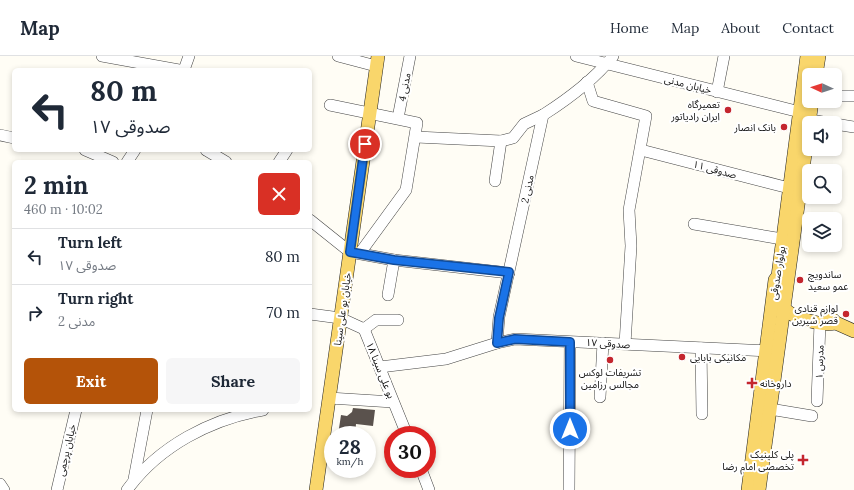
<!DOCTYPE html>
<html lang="en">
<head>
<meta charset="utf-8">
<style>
  body { margin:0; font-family:Lora,"Noto Sans Arabic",serif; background:#f6f6f7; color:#1f2937; height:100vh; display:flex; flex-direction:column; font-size:15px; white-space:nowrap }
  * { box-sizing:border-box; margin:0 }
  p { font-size:13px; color:#747a83 }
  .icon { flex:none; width:22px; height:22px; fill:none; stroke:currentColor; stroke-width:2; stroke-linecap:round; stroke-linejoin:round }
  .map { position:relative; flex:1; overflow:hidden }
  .drawer { position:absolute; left:12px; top:104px; width:300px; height:252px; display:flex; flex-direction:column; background:#fff; border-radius:6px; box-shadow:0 2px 6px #0003 }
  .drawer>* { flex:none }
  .guide { position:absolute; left:12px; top:12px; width:300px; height:84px; border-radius:6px; box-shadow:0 2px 6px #0003; background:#fff; color:#1f2937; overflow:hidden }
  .needle { width:26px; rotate:273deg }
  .tools { position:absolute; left:802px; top:12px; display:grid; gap:8px }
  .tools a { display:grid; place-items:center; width:40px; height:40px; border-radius:6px; background:#fff; box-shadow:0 2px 6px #0003; font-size:20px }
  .speed { position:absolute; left:324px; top:370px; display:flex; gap:8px; font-size:20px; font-weight:700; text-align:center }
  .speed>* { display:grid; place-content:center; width:52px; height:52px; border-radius:50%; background:#fff; box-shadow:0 2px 6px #0003; line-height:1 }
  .speed small { font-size:10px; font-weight:400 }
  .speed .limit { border:6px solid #d22; background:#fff; color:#111 }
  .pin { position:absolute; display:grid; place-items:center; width:34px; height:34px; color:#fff; margin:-17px; border:2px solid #fff; border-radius:50%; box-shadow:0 1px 4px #0007 }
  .me { position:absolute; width:44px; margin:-22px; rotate:0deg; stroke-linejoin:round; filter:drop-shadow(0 0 3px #0008) }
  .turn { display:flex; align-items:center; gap:14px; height:84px; padding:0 12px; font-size:18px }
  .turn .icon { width:52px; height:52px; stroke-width:2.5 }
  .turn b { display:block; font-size:28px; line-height:34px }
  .round { display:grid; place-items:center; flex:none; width:42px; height:42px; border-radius:6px; background:#f6f6f7 }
  .headline { display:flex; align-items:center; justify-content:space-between; height:68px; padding:0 12px }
  h1 { font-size:24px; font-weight:700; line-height:30px }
  .cta { display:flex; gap:8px; margin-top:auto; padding:8px 12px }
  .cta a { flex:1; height:46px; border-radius:6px; background:#b45309; color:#fff; font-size:16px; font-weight:700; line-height:46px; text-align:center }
  .cta a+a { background:#f6f6f7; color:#1f2937 }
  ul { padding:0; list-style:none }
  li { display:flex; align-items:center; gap:12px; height:56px; padding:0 12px; border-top:1px solid #e0e1e3 }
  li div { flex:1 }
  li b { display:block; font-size:15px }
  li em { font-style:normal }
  header { display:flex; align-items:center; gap:24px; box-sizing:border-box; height:56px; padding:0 20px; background:#fff; border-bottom:1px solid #e0e1e3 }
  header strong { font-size:19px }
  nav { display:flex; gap:22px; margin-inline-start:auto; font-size:14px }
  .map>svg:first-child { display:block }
  .building { fill:#5a524d }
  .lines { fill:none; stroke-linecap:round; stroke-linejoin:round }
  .minor-casing { stroke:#444; stroke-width:12 }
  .major-casing { stroke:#222; stroke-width:14 }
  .minor { stroke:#fff; stroke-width:11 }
  .major { stroke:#f9d66b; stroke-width:13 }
  .route-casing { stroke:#114b97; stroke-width:10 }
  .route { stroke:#1a73e8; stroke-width:7 }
  .poi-dot { fill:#c4262e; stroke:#fff; stroke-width:1.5 }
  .labels { text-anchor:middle; stroke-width:4; stroke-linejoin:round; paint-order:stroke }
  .street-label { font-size:10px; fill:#111; stroke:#fff }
  .poi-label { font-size:10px; fill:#111; stroke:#fff; text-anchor:end }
</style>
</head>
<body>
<header>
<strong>Map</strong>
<nav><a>Home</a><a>Map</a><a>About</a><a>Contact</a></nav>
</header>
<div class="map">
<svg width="854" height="434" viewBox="0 0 854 434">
  <rect width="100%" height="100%" fill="#fffdf5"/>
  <path class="building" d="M353 352 375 354 373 370 356 368 355 379H338L341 359 347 360 352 356Z"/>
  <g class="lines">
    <defs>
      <g id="minor">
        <path d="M102 0 179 14"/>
        <path d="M338 0 376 10"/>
        <path d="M576 0 808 58"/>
        <path d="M184 14 189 0"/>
        <path d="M587 26 593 45 646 60 629 154 631 190 625 288"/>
        <path d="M717 36 724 0"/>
        <path d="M835 40H854"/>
        <path d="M330 49 417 67 406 134 360 197"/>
        <path d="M398 62 410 0"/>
        <path d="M810 64 829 67"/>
        <path d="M835 68 854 71"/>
        <path d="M0 79 14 82"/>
        <path d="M416 81 501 85 513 82 524 68 543 59"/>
        <path d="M85 94 113 106"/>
        <path d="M206 94 226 106"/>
        <path d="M641 94 789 132"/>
        <path d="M127 106 135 94"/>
        <path d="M279 106 287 94"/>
        <path d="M495 125 501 85"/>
        <path d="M310 164 350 196 394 204 509 217"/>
        <path d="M694 168 782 183"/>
        <path d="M388 239 394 204"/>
        <path d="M310 258 340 262 364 273 407 379"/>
        <path d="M364 273 376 264H398"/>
        <path d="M497 287 499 261 543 59C568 43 594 24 613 0"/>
        <path d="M701 292 702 358"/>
        <path d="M380 311 446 303 497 287 515 283 767 295"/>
        <path d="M600 341 603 287"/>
        <path d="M329 342 393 346"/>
        <path d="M817 345 820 267"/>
        <path d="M770 353 812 360"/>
        <path d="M421 413 429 434"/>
        <path d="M134 423 147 354"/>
        <path d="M0 428 4 434"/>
        <path d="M57 434 76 354"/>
        <path d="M127 434C159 390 211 363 263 354"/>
        <path d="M569 434 570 286"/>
      </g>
      <g id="major">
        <path d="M816 19 819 0"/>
        <path d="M809 67 812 45"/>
        <path d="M780 248C789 262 821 270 836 267"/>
        <path d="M830 261 836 267 854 275"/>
        <path d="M316 434 378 0"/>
        <path d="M748 434 775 224 778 220 807 0"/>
        <path d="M759 434 809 69"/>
      </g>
    </defs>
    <use href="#minor" class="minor-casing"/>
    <use href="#major" class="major-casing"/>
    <use href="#minor" class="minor"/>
    <use href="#major" class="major"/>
  </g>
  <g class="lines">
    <defs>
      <path id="route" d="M365 88 350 196 394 204 509 216 499 262 497 287 515 283 570 286V373"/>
    </defs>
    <use href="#route" class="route-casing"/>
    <use href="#route" class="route"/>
  </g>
  <g class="poi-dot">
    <circle cx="728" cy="54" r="4"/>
    <circle cx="784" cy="71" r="4"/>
    <circle cx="800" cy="224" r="4"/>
    <circle cx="846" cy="258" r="4"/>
    <circle cx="682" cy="301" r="4"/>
    <circle cx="610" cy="304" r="4"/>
    <path d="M750 321h4v4h4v4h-4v4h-4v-4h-4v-4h4z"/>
    <path d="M801 398h4v4h4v4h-4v4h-4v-4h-4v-4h4z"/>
  </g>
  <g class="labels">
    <g class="street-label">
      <text transform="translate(688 28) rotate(14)" y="4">خیابان مدنی</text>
      <text transform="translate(404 31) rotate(-79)" y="4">مدنی 4</text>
      <text transform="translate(715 113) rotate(15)" y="4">صدوقی ۱۱</text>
      <text transform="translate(527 133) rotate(-78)" y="4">مدنی 2</text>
      <text transform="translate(777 217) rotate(-81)" y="4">بولوار صدوقی</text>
      <text transform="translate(342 253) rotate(-82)" y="4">خیابان بو علی سینا</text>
      <text transform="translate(608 287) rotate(3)" y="4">صدوقی ۱۷</text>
      <text transform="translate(819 306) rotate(-88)" y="4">مدرس ۱</text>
      <text transform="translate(381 314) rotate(68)" y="4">بو علی سینا ۱۸</text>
      <text transform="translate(66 394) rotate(-77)" y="4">خیابان پرچمی</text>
    </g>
    <g class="poi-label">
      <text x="720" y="52">تعمیرگاه<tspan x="720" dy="12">ایران رادیاتور</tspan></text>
      <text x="776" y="75">بانک انصار</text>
      <text x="808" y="222" text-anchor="start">ساندویچ<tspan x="808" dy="12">عمو سعید</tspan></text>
      <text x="838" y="256">لوازم قنادی<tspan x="838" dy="12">قصر شیرین</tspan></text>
      <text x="690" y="305" text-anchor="start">مکانیکی بابایی</text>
      <text x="610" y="320" text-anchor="middle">تشریفات لوکس<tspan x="610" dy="12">مجالس رزامین</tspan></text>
      <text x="760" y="331" text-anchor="start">داروخانه</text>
      <text x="794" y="402">پلی کلینیک<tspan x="794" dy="12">تخصصی امام رضا</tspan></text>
    </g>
  </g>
</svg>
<div class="tools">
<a><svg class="needle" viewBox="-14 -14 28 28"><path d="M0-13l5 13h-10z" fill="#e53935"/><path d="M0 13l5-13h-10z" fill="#747a83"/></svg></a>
<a><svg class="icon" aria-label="sound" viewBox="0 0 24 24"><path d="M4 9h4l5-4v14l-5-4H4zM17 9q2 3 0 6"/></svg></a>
<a><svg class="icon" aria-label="search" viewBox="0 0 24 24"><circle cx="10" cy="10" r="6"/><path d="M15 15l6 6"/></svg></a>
<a><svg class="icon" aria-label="layers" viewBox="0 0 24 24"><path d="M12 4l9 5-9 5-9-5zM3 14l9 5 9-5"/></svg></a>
</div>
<div class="speed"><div>28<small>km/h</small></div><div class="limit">30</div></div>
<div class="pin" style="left:365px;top:88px;background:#d93025"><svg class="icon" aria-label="arrive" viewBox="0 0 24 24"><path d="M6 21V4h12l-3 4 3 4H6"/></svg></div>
<svg class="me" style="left:570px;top:373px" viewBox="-20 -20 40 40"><circle r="17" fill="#1a73e8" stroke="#fff" stroke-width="3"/><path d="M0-11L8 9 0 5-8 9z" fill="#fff"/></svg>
<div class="guide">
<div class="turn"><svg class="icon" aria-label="left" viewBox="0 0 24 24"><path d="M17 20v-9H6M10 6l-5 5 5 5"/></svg><div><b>80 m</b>صدوقی ۱۷</div></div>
</div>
<section class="drawer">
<div class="headline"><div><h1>2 min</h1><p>460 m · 10:02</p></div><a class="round" style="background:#d93025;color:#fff"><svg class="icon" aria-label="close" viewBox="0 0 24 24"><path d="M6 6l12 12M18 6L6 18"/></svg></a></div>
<ul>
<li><svg class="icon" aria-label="left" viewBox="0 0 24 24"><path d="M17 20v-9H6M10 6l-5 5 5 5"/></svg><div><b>Turn left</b><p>صدوقی ۱۷</p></div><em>80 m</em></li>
<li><svg class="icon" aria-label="right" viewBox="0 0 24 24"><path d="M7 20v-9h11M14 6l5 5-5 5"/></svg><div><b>Turn right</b><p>مدنی 2</p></div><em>70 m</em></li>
</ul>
<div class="cta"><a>Exit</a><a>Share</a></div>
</section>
</div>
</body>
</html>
